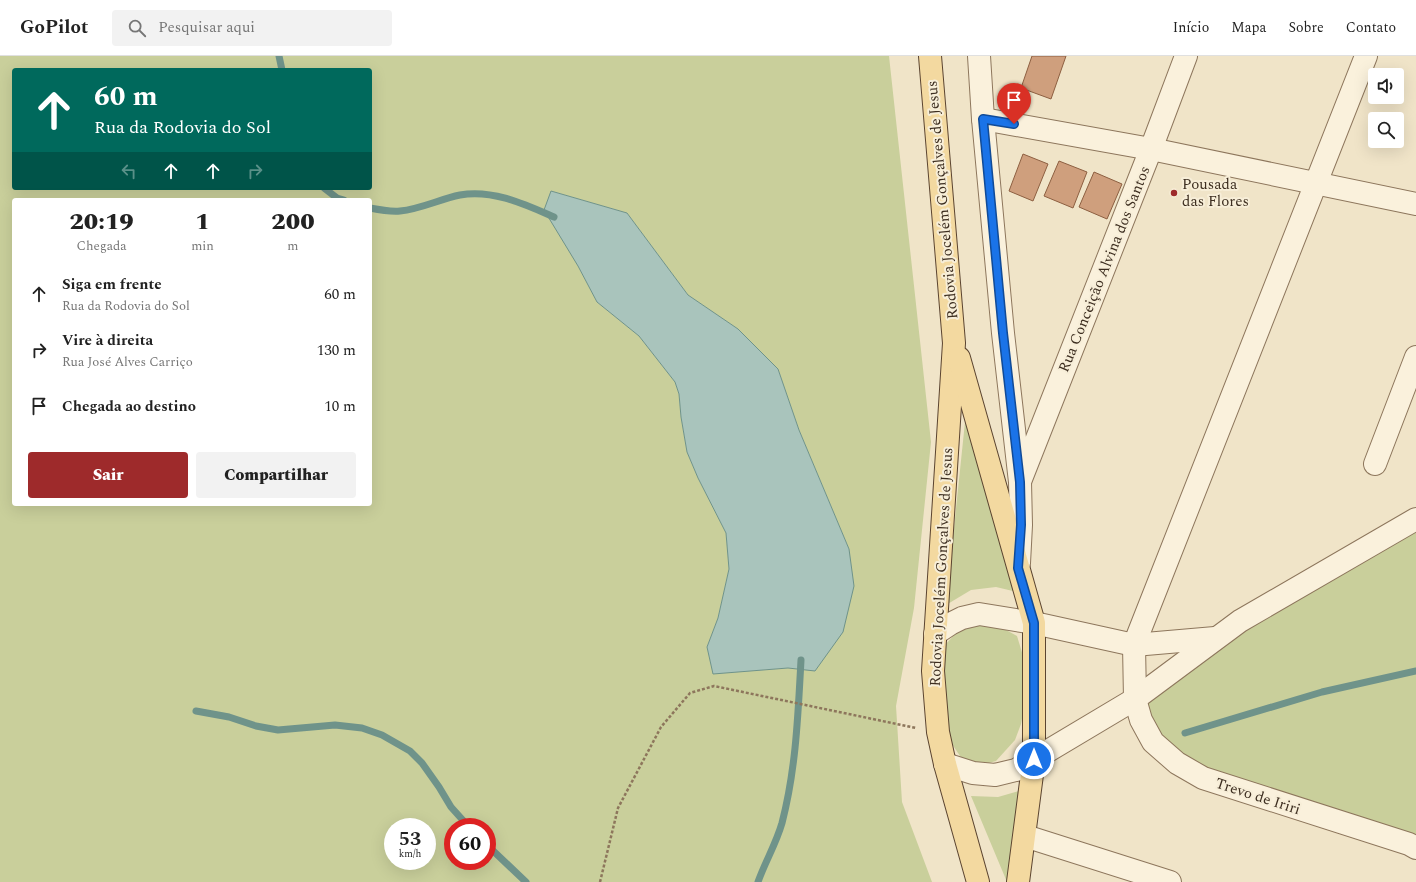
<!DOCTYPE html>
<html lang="pt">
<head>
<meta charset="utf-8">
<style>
  body { margin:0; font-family:Spectral,serif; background:#f2f2f2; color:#222; height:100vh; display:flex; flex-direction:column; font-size:15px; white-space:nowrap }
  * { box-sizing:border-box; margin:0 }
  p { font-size:13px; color:#767676 }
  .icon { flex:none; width:22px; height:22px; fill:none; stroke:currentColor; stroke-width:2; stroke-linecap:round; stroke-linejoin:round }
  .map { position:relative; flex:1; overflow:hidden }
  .sheet { position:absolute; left:12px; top:142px; width:360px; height:308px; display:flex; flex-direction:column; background:#fff; border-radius:4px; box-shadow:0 4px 16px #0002 }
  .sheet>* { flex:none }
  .banner { position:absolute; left:12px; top:12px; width:360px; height:122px; border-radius:4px; box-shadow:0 4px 16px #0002; background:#00695c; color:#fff; overflow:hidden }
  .buttons { position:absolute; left:1368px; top:12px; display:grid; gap:8px }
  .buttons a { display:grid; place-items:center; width:36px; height:36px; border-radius:4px; background:#fff; box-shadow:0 4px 16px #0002; font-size:20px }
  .speed { position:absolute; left:384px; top:762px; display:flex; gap:8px; font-size:20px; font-weight:700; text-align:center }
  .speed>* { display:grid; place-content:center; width:52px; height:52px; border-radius:50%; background:#fff; box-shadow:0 4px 16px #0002; line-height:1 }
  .speed small { font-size:10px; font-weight:400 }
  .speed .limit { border:6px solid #d22; background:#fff; color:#111 }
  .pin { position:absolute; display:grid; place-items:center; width:34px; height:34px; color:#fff; margin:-41px -17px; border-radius:50% 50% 50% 0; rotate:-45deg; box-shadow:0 0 4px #0007 }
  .pin .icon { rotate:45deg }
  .me { position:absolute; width:44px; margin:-22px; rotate:0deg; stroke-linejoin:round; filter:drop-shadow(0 0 3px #0008) }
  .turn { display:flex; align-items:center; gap:14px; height:84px; padding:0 16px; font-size:18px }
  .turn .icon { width:52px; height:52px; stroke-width:2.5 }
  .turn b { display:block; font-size:28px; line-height:34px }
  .lanes { display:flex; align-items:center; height:38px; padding:0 16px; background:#0003; justify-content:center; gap:20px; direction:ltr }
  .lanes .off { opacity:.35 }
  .eta { display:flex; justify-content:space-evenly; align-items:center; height:68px; text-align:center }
  .eta b { font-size:24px; font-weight:800; line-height:28px }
  .cta { display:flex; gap:8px; margin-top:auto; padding:8px 16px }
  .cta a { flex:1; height:46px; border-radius:4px; background:#9e2a2b; color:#fff; font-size:16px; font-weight:800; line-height:46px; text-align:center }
  .cta a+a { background:#f2f2f2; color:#222 }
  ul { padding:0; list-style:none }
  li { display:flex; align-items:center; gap:12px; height:56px; padding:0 16px }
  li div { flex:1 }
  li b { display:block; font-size:15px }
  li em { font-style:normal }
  header { display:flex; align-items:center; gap:24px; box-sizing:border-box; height:56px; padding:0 20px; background:#fff; border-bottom:1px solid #e0e0e0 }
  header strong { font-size:19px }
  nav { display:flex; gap:22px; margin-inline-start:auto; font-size:14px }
  .search { width:280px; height:36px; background:#f2f2f2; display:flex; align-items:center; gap:10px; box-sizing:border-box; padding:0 14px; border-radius:4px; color:#767676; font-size:15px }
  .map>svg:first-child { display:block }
  .green { fill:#c9cf9b; fill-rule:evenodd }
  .water { fill:#a9c4bc; stroke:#6f938a }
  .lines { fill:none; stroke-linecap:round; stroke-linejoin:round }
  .stream { stroke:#6f938a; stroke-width:7 }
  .building { fill:#cf9f7d; stroke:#8d5f41 }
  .minor-casing { stroke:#8d765c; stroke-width:24 }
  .major-casing { stroke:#5b4430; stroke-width:24 }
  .path { stroke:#8d765c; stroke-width:2.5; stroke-dasharray:3 2; stroke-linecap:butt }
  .minor { stroke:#faf1dc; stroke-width:22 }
  .major { stroke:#f3d9a0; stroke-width:22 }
  .route-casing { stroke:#114b97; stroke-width:10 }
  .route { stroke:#1a73e8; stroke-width:7 }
  .poi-dot { fill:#9e2a2b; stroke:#f7eed8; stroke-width:1.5 }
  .labels { text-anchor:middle; stroke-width:4; stroke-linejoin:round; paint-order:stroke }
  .poi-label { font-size:15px; fill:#3d2e20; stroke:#f7eed8; text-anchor:start }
  .street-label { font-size:15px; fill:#3d2e20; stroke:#f7eed8 }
</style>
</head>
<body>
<header>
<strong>GoPilot</strong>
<div class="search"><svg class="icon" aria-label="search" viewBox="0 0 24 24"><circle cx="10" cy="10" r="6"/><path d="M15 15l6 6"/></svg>Pesquisar aqui</div>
<nav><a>Início</a><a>Mapa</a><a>Sobre</a><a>Contato</a></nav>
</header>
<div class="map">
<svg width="1416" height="826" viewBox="0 0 1416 826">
  <rect width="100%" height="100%" fill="#f0e4c8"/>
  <g class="green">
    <path d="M0 0H889L931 386 914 552 896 650 902 746 932 826H0ZM14 14H370V132H14ZM551 135 627 157 688 239 738 273 778 313 799 374 849 493 815 614 788 612 713 617 707 591 718 562 729 513 726 477 698 422 687 396 681 361 679 338 675 326 639 280 597 246 578 210ZM14 144H370V448H14ZM393 771H427V805H393ZM453 771H487V805H453Z"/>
    <path d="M965 366 1026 538 996 531 971 534 946 549Z"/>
    <path d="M1416 474V793L1218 727 1162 689 1140 643 1236 574Z"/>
    <path d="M973 568 997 569 1017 580 1024 603 1028 630 1021 668 1015 684 996 705 977 710 962 703 952 688 940 651 944 590 957 576Z"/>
    <path d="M1033 731 1010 826H1007L971 740 998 741Z"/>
  </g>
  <path class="water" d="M551 135 627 157 688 239 738 273 778 313 799 374 849 493 854 530 843 576 815 615 788 612 713 618 707 591 718 562 729 513 726 477 698 422 687 396 681 361 679 338 675 326 639 280 597 246 578 210 544 154Z"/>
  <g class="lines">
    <g class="stream">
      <path d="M279 0 282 14"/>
      <path d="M324 132 337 142 344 144"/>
      <path d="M370 152C380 154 390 156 400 155 421 153 440 143 460 139 492 133 524 148 554 161"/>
      <path d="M196 655 229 661 256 670 278 674 335 669 362 672 382 679 410 695 422 707 439 731 451 751 469 771"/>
      <path d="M1185 677 1322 636 1416 615"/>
      <path d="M487 789 526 826"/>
      <path d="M758 826C765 806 776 788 782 767 796 713 798 659 801 604"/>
    </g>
  </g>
  <g class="building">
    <path d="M1032 0H1066L1051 43 1021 32Z"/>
    <path d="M1023 98 1048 108 1033 145 1009 135Z"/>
    <path d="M1059 105 1087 116 1073 152 1044 140Z"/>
    <path d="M1094 116 1122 128 1107 163 1079 151Z"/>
  </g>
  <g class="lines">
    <defs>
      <g id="minor">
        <path d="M979 0 983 63 1003 277 1020 426 1021 469 1019 507"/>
        <path d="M1366 0 1134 589 1135 643 1141 664 1153 686 1177 707 1203 722 1409 788 1416 792"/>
        <path d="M983 63 1151 93 1416 148"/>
        <path d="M1375 408 1416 301"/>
        <path d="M1021 423 1151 93 1186 0"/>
        <path d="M935 578 950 568 962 562 979 558 1034 567 1134 589 1215 582"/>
        <path d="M945 708 973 717 995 719 1016 714 1135 643 1240 565 1416 463"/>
        <path d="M1025 780 1170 826"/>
      </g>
      <g id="major">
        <path d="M930 0 954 287 933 615 938 676 945 708 978 826"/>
        <path d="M959 302 1034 567V703L1018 826"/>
      </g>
    </defs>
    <use href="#minor" class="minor-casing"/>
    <use href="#major" class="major-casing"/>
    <path class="path" d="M600 826 618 752 661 671 690 637 714 630 916 672"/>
    <use href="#minor" class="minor"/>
    <use href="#major" class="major"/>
  </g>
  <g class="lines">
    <defs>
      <path id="route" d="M1014 68 983 63 1003 277 1020 426 1021 469 1018 512 1034 567V703"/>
    </defs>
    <use href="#route" class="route-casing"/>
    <use href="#route" class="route"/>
  </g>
  <circle class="poi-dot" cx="1174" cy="137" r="4"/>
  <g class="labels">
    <g class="poi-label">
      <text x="1182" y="133">Pousada<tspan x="1182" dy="17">das Flores</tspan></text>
    </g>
    <g class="street-label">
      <text transform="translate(942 144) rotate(-95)" y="5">Rodovia Jocelém Gonçalves de Jesus</text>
      <text transform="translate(1104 213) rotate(-68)" y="5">Rua Conceição Alvina dos Santos</text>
      <text transform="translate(941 511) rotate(-87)" y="5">Rodovia Jocelém Gonçalves de Jesus</text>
      <text transform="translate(1258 740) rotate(18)" y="5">Trevo de Iriri</text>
    </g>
  </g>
</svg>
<div class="buttons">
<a><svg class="icon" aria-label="sound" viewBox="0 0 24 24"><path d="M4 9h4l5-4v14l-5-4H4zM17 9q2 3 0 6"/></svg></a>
<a><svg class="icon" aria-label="search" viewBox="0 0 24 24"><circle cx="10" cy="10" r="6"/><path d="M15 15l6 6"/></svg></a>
</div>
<div class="speed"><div>53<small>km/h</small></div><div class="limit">60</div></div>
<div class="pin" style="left:1014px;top:68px;background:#d93025"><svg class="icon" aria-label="arrive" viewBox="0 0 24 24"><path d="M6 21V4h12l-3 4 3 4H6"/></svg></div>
<svg class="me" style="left:1034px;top:703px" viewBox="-20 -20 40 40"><circle r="17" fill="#1a73e8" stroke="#fff" stroke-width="3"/><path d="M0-11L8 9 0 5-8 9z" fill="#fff"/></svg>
<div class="banner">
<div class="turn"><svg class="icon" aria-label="ahead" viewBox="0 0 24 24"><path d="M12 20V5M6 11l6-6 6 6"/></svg><div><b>60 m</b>Rua da Rodovia do Sol</div></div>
<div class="lanes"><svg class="icon off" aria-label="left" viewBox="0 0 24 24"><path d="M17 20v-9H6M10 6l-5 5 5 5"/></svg><svg class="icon" aria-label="ahead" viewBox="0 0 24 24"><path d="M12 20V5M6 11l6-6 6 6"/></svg><svg class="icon" aria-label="ahead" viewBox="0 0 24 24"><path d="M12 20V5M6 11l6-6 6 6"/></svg><svg class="icon off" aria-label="right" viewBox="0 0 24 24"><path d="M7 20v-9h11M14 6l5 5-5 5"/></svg></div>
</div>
<section class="sheet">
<div class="eta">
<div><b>20:19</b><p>Chegada</p></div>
<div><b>1</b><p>min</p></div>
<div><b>200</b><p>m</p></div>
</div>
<ul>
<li><svg class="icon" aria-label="ahead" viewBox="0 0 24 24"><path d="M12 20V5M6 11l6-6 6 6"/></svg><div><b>Siga em frente</b><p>Rua da Rodovia do Sol</p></div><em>60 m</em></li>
<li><svg class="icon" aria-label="right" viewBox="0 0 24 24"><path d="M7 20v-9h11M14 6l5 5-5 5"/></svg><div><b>Vire à direita</b><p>Rua José Alves Carriço</p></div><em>130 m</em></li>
<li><svg class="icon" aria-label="arrive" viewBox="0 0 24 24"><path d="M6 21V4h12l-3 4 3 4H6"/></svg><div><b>Chegada ao destino</b></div><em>10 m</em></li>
</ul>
<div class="cta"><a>Sair</a><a>Compartilhar</a></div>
</section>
</div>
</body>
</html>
